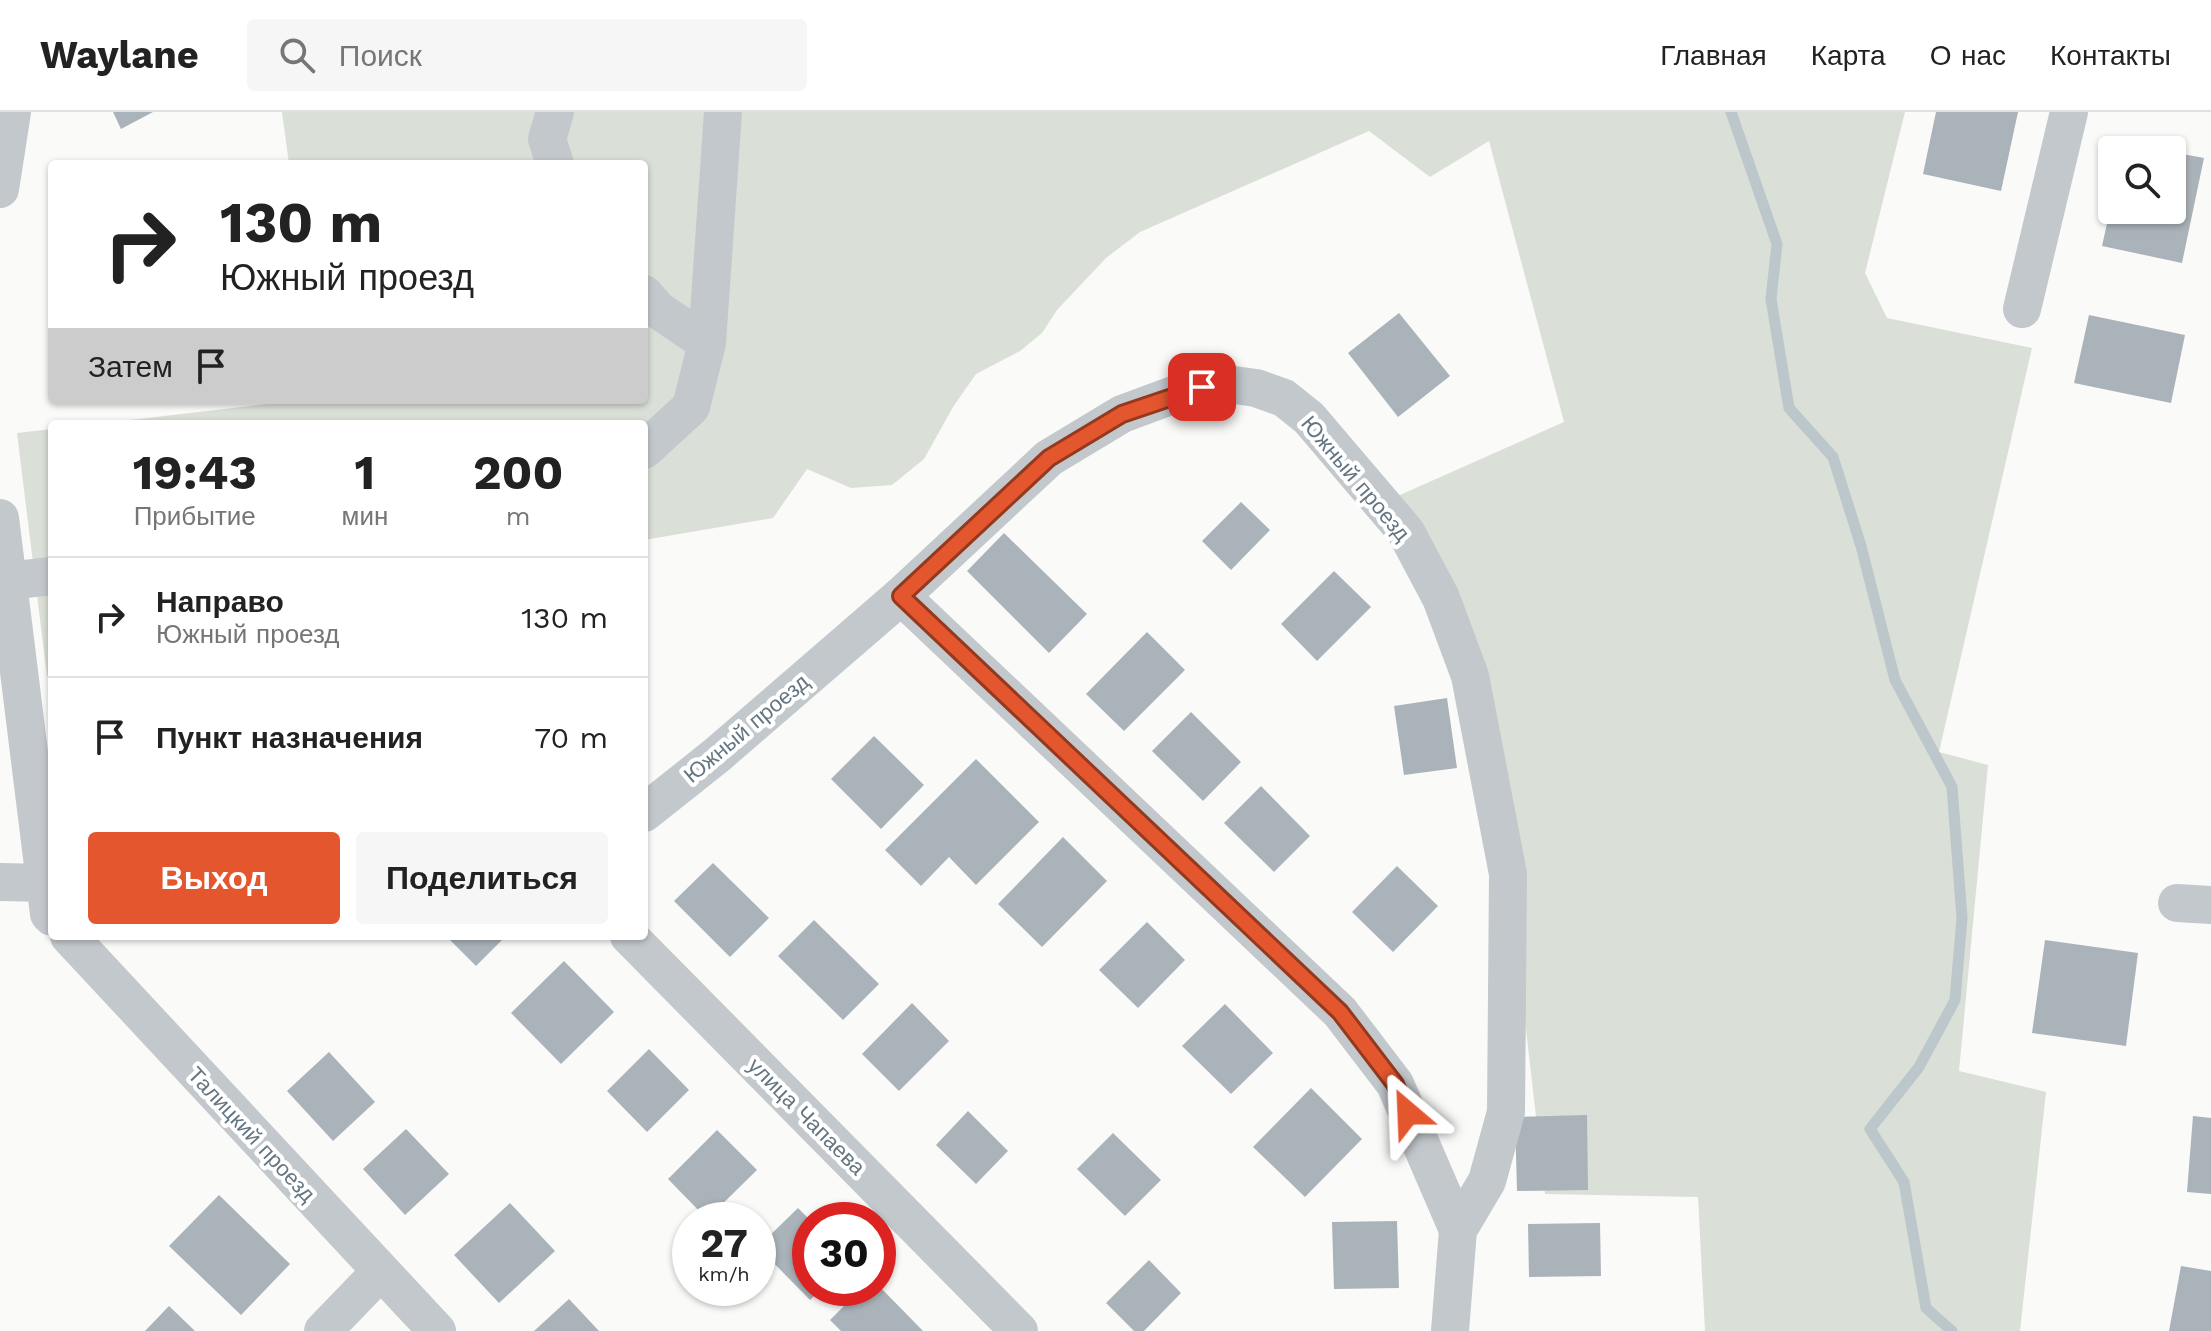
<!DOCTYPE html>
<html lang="ru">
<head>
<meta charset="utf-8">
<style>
  body { margin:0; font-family:"Work Sans",sans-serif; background:#f6f6f6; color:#222; height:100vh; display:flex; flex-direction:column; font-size:30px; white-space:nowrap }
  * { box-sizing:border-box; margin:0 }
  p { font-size:26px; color:#767676 }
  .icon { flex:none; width:44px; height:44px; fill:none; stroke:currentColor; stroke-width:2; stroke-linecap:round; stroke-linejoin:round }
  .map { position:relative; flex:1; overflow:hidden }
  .panel { position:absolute; left:48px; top:308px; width:600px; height:520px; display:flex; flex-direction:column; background:#fff; border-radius:8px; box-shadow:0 2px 6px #0004 }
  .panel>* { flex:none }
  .banner { position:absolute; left:48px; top:48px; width:600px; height:244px; border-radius:8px; box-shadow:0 2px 6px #0004; background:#fff; color:#222; overflow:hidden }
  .tools { position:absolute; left:2098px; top:24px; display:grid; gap:16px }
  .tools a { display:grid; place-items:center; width:88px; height:88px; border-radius:8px; background:#fff; box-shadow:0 2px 6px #0004; font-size:40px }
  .speed { position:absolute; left:672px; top:1090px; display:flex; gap:16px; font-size:40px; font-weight:700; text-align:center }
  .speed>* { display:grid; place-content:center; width:104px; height:104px; border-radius:50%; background:#fff; box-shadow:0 2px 6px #0004; line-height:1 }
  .speed small { font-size:20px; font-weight:400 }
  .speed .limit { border:12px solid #d22; background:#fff; color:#111 }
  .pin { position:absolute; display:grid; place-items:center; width:68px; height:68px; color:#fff; margin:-34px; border-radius:16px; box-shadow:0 4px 12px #0006 }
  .me { position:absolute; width:88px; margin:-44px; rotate:334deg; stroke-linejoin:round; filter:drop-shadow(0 0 6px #0008) }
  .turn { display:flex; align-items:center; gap:28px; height:168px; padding:0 40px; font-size:36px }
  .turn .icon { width:104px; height:104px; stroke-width:2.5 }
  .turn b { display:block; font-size:56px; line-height:68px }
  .then { display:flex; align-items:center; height:76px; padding:0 40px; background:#0003; gap:16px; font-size:30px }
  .eta { display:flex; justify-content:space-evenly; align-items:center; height:136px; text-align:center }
  .eta b { font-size:48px; font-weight:700; line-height:56px }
  .primary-button { display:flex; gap:16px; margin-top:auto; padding:16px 40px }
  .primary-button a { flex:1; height:92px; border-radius:8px; background:#e4572e; color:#fff; font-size:32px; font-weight:700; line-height:92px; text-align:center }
  .primary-button a+a { background:#f6f6f6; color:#222 }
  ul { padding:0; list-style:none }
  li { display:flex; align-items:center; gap:24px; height:120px; padding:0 40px; border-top:2px solid #e0e0e0 }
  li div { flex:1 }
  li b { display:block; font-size:30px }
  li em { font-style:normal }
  header { display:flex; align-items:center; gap:48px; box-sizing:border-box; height:112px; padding:0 40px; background:#fff; border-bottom:2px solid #e0e0e0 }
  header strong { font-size:38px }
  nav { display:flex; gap:44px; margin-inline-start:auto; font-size:28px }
  .search { width:560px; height:72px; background:#f6f6f6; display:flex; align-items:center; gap:20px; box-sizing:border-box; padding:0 28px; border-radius:8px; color:#767676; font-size:30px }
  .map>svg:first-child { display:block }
  .green { fill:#dadfd7 }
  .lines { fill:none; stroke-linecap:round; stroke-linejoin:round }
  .stream { stroke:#bbc7cb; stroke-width:11 }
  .building { fill:#aab3b9 }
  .minor { stroke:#c3c8cc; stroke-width:38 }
  .route-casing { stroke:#94391e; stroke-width:20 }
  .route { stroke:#e4572e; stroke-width:14 }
  .labels { text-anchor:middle; stroke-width:8; stroke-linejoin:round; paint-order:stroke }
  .street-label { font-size:22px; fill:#657683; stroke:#fff }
</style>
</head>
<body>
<header>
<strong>Waylane</strong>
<div class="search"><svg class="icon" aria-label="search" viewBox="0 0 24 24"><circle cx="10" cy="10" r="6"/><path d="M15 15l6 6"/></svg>Поиск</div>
<nav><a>Главная</a><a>Карта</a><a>О нас</a><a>Контакты</a></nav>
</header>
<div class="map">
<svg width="2211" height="1219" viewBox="0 0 2211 1219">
  <rect width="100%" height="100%" fill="#fafaf8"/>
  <g class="green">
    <path d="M282 0H1905L1865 161 1887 206 2032 236 1939 640 1988 653 1959 959 2046 980 2020 1219H1705L1698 1085 1545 1082 1508 762 1487 645 1382 391 1564 310 1489 29 1430 65 1369 19 1140 120 1106 146 1057 198 1042 221 1020 239 976 262 953 295 924 347 892 373 851 376 807 357 773 406 644 428V312H96L302 288H644V52H289Z"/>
    <path d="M52 317V563L47 564 17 321Z"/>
  </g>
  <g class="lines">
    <path class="stream" d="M1731 0 1777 132 1771 187 1789 296 1833 345 1861 434 1895 568 1952 675 1962 806 1955 888 1919 955 1870 1017 1904 1070 1926 1196 1952 1219"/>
  </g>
  <g class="building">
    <path d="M113 0H153L121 17Z"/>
    <path d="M1936 0H2018L2001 79 1923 62Z"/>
    <path d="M2124 29 2158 37V38H2122Z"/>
    <path d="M2172 40 2204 46 2182 151 2102 134 2110 98H2172Z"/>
    <path d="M1399 201 1450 264 1398 305 1348 241Z"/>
    <path d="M2089 203 2185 223 2171 291 2074 271Z"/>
    <path d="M1241 390 1270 418 1231 458 1202 429Z"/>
    <path d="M1004 421 1087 502 1049 541 967 459Z"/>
    <path d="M1334 459 1371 495 1317 549 1281 512Z"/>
    <path d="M1147 520 1185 558 1124 619 1086 582Z"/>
    <path d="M1447 586 1457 656 1404 663 1394 594Z"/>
    <path d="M1191 600 1241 650 1203 689 1152 639Z"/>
    <path d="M874 624 924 673 881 717 831 667Z"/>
    <path d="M976 647 1039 710 976 773 949 745 921 774 885 738Z"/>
    <path d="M1261 674 1310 724 1274 760 1224 711Z"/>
    <path d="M1063 725 1107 769 1042 835 998 792Z"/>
    <path d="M713 751 769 806 730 845 674 789Z"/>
    <path d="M1397 754 1438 794 1393 840 1352 800Z"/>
    <path d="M814 808 879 872 843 908 778 844Z"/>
    <path d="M1147 810 1185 848 1138 896 1099 858Z"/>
    <path d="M446 824H506L476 854Z"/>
    <path d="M2045 828 2138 841 2126 934 2032 921Z"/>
    <path d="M564 849 614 900 561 952 511 901Z"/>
    <path d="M912 891 949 929 899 979 862 942Z"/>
    <path d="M1225 892 1273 941 1231 982 1182 934Z"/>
    <path d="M649 937 689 978 647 1020 607 979Z"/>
    <path d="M329 940 375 990 333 1029 287 979Z"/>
    <path d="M1311 976 1362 1027 1305 1085 1253 1035Z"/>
    <path d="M968 999 1008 1039 976 1072 936 1033Z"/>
    <path d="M1587 1003 1588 1078 1517 1079 1515 1005Z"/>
    <path d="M2193 1004 2211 1006V1082L2187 1080Z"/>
    <path d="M406 1017 449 1062 405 1103 363 1057Z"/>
    <path d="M717 1018 757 1058 707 1107 668 1067Z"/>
    <path d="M1113 1021 1161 1068 1125 1104 1077 1057Z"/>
    <path d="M219 1083 290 1152 241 1203 169 1134Z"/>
    <path d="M510 1091 555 1139 499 1191 454 1143Z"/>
    <path d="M798 1096 810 1108V1176H822L810 1188 758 1135Z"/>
    <path d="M1397 1109 1399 1176 1334 1177 1332 1110Z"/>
    <path d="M1600 1111 1601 1164 1529 1165 1528 1112Z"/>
    <path d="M1149 1148 1181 1181 1144 1219H1134L1106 1191Z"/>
    <path d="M2181 1154 2211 1159V1219H2169Z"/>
    <path d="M878 1173 923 1219H841L830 1208 862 1176H878Z"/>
    <path d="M569 1187 599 1219H534Z"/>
    <path d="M169 1194 195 1219H145Z"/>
  </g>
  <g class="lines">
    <g class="minor">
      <path d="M555 0 547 27 555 52"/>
      <path d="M0 77 12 0"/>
      <path d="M644 182 658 198 707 231"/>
      <path d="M2022 197 2069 0"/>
      <path d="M644 338 691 295 707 231 723 0"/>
      <path d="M0 406 49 802 52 805"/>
      <path d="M7 469 52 464"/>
      <path d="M901 484 1340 900 1395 972 1458 1118"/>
      <path d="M644 701 717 643 901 484 1049 346 1122 302 1184 279 1220 271 1256 276 1284 286 1309 306 1406 420 1441 486 1470 564 1508 762 1506 1000 1487 1069 1458 1118 1450 1219"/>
      <path d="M0 770 45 771"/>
      <path d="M2177 791 2211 793"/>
      <path d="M69 824 437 1219"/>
      <path d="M629 824 1019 1219"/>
      <path d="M323 1219 380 1160"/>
    </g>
  </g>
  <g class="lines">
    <defs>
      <path id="route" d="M1202 275 1122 302 1049 346 901 484 1340 900 1395 972 1408 1001"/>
    </defs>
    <use href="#route" class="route-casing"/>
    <use href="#route" class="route"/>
  </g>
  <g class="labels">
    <g class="street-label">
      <text transform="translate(1356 366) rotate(50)" y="8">Южный проезд</text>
      <text transform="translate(746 616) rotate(-40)" y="8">Южный проезд</text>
      <text transform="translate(807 1004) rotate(45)" y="8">улица Чапаева</text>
      <text transform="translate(252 1022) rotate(47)" y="8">Талицкий проезд</text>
    </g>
  </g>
</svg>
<div class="tools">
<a><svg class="icon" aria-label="search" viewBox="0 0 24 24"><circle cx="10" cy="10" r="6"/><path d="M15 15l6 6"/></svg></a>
</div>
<div class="speed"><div>27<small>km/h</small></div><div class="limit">30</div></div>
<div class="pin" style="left:1202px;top:275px;background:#d93025"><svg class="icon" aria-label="arrive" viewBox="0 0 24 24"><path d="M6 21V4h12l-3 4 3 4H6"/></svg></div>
<svg class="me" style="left:1408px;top:1001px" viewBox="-20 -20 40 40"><path d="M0-17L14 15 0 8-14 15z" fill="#e4572e" stroke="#fff" stroke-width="4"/></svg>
<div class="banner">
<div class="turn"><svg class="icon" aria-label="right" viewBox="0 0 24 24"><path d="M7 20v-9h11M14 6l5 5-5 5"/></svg><div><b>130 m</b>Южный проезд</div></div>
<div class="then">Затем<svg class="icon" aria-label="arrive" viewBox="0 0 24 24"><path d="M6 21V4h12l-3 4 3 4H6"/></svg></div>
</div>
<section class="panel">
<div class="eta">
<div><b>19:43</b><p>Прибытие</p></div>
<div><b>1</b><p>мин</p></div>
<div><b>200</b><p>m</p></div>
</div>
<ul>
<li><svg class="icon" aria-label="right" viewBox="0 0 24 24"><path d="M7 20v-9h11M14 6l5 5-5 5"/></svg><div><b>Направо</b><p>Южный проезд</p></div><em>130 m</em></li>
<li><svg class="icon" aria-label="arrive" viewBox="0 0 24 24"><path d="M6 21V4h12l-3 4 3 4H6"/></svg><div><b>Пункт назначения</b></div><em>70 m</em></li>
</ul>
<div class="primary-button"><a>Выход</a><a>Поделиться</a></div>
</section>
</div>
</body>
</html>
